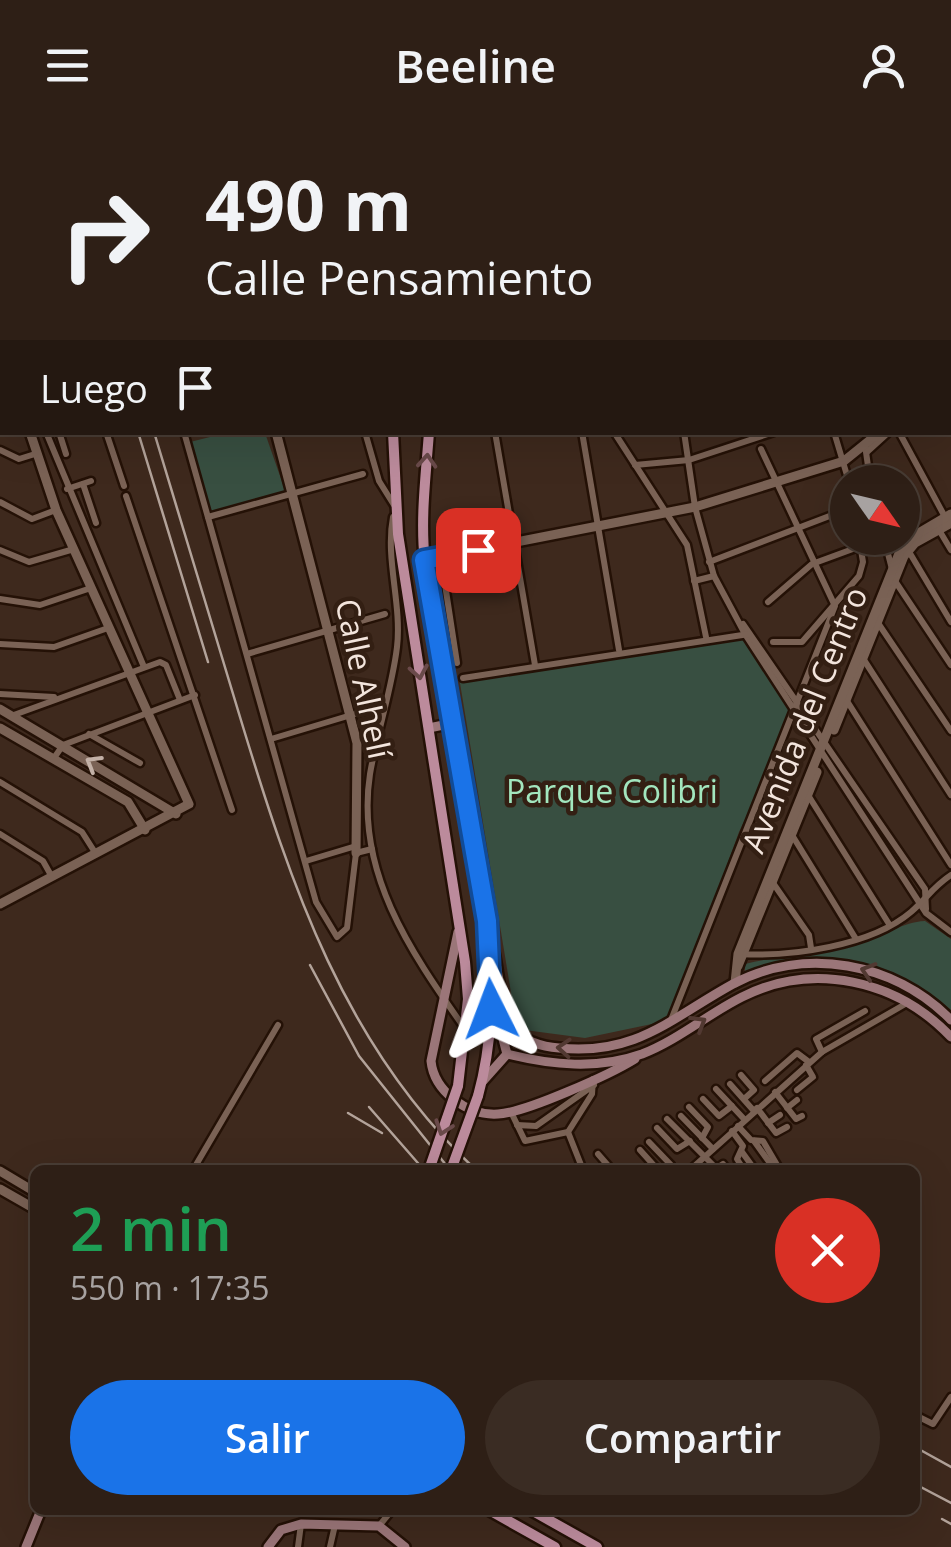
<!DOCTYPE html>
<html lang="es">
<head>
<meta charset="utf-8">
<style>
  body { margin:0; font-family:"Open Sans",sans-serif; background:#3a2c23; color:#f1f3f6; height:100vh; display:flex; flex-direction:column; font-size:38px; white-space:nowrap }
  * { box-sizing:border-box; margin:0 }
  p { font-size:32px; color:#a7a2a1 }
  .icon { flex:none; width:55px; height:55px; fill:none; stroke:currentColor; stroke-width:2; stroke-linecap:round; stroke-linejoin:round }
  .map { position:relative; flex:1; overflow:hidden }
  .drawer { position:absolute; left:30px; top:1035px; width:890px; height:350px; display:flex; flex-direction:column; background:#2e1f16; border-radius:15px; box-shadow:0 10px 40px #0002,0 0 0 2px #493d35 }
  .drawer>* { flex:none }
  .banner { position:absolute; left:0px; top:0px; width:952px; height:305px; box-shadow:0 10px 40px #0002,0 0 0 2px #493d35; background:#2e1f16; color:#f1f3f6; overflow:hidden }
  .needle { width:65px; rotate:124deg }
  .tools { position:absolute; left:830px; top:335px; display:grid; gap:20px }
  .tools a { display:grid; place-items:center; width:90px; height:90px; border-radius:50%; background:#2e1f16; box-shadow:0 10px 40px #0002,0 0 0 2px #493d35; font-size:50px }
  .pin { position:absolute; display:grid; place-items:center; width:85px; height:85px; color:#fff; margin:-42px; border-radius:20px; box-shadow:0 5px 15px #0006 }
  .me { position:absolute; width:110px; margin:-55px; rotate:357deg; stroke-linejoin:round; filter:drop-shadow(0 0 8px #0008) }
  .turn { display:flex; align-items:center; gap:35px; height:210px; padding:0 40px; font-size:45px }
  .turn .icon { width:130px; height:130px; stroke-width:2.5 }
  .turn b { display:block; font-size:70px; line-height:85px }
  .then { display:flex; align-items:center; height:95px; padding:0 40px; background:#0003; gap:20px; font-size:38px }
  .round { display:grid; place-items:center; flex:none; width:105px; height:105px; border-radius:52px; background:#3a2c23 }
  .summary { display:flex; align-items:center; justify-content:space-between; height:170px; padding:0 40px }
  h1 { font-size:60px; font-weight:600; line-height:75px; color:#1e9e55 }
  .button { display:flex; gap:20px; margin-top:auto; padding:20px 40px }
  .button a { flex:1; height:115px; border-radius:60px; background:#1a73e8; color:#fff; font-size:40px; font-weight:600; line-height:115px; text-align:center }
  .button a+a { background:#3a2c23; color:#f1f3f6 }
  header { display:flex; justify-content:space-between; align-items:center; height:130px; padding:0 40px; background:#2e1f16; font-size:45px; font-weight:600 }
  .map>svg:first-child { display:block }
  .green { fill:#384f41 }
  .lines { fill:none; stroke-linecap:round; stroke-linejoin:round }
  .minor-casing { stroke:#241106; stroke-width:11 }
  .tertiary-casing { stroke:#241106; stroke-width:14 }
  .secondary-casing { stroke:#241106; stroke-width:14 }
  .primary-casing { stroke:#241106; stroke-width:15 }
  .trunk-casing { stroke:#241106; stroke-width:16 }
  .minor { stroke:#7a6255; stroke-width:6 }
  .tertiary { stroke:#7a6255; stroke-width:9 }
  .secondary { stroke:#9b7679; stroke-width:9 }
  .primary { stroke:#bc8b9c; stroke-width:10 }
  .trunk { stroke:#d298b4; stroke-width:11 }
  .rail { stroke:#b3a39a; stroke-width:2.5 }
  .primary-bridge-casing { stroke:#241106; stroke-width:15; stroke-linecap:butt }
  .primary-bridge { stroke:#bc8b9c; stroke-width:10 }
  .oneway { stroke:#6a4a4a }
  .oneway2 { stroke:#c3b1a7 }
  .oneway3 { stroke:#523932 }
  .route-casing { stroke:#114b97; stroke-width:25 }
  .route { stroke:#1a73e8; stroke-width:18 }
  .labels { text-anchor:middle; stroke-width:9; stroke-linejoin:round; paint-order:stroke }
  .street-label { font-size:32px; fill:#f3e5dd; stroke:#331f13 }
  .park-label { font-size:32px; fill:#a2e6be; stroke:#331f13 }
</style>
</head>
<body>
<header><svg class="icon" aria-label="menu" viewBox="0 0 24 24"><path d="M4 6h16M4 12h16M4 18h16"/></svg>Beeline<svg class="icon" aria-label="person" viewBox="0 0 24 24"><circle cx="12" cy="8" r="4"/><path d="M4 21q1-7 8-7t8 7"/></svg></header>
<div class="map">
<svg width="951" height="1417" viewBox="0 0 951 1417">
  <rect width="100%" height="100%" fill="#3e291d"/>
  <g class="green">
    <path d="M226 303H265L287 366 251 370 208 387 186 313Z"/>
    <path d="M749 508 794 586 739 702 671 890 585 908 517 899 459 547Z"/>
    <path d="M925 791 951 809V880C894 829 816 815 745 842V834C784 824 827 826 865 812 887 805 902 792 925 791Z"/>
  </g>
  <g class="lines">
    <defs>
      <g id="minor">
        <path d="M2 0 3 2"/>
        <path d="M115 0V2"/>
        <path d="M927 0 929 2"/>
        <path d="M917 2 918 0"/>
        <path d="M950 34 951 35"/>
        <path d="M950 47 951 46"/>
        <path d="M950 103 951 105"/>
        <path d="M950 120 951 119"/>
        <path d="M950 177 951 178"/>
        <path d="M950 244 951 243"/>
        <path d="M950 250 951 252"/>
        <path d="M0 269 2 270"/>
        <path d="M46 302 144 537"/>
        <path d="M59 302 66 324"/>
        <path d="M106 302 124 356"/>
        <path d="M184 302 316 772 337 807 347 798 356 723 372 719"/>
        <path d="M365 302 379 351 394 375"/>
        <path d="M495 302 535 535"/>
        <path d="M582 302 619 520"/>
        <path d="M614 302 687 415 706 507"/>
        <path d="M684 302 695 377 714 446 745 504 926 783 951 802"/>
        <path d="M834 302 849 352"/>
        <path d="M899 302 945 387"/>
        <path d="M865 315 868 336 883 352"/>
        <path d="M0 320 19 329 35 324"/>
        <path d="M867 322 889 302"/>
        <path d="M635 335 689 330 774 302"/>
        <path d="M83 354 96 393"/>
        <path d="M67 359 91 351"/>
        <path d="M126 366 232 680"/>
        <path d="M0 372 32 389 56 380"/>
        <path d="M208 387 363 344"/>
        <path d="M393 387C385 429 402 474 397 517 392 559 377 602 370 644 355 741 410 821 463 896"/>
        <path d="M902 389 913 407"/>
        <path d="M939 400 951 420"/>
        <path d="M884 408 895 451 951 535"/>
        <path d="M0 420 29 432 74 419"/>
        <path d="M908 420 951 492"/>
        <path d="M441 428 457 533"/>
        <path d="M709 432 848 379"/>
        <path d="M694 451 714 446"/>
        <path d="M0 469 40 475 91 458"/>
        <path d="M768 472 812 434 861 416"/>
        <path d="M878 493 951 601"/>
        <path d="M743 494 925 759 926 779"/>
        <path d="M773 512H802L859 446 863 432 859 408"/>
        <path d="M0 514 54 517 108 498"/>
        <path d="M247 524 385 484"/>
        <path d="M864 530 951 665"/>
        <path d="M463 548 749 504"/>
        <path d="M0 564 54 567"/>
        <path d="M847 571 951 735"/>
        <path d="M11 586 160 532 166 535 180 570"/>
        <path d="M89 604 140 633"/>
        <path d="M271 609 368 580"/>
        <path d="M54 628 63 615 195 565"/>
        <path d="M0 652 82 702 96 724"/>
        <path d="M808 665 889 794"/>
        <path d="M0 704 43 731 52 747"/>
        <path d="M792 705 856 809"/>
        <path d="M306 731 356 716"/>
        <path d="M773 753 809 805 811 818"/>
        <path d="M740 824C791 827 871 816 911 782 926 769 934 756 951 745"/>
        <path d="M671 890 835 476 761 319"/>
        <path d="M822 922 816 909 865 881"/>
        <path d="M741 945 754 960 744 969"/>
        <path d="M765 951 797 923 809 932"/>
        <path d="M730 954 754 981"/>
        <path d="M716 959 744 989"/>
        <path d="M797 960 813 947 806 935"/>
        <path d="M775 962 796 989 802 986"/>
        <path d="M703 969 719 986 732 976"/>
        <path d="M689 977 708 997 702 1008"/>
        <path d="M757 978 776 1003 787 997"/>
        <path d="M787 978 797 970"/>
        <path d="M511 982 525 1011 568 1002 592 964 593 949"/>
        <path d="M681 986 713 1019"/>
        <path d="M667 989 718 1040"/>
        <path d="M768 993 780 985"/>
        <path d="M517 995 536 996 594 955"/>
        <path d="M738 996 751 1010 763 1011 780 1040"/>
        <path d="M657 998 677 1019 690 1011"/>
        <path d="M732 1001 743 1016 737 1029 744 1040"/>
        <path d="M568 1002 583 1040"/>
        <path d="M754 1011 775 1040"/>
        <path d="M649 1012 671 1035 669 1040"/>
        <path d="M640 1020 658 1040"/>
        <path d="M742 1022 755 1040"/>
        <path d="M598 1024 612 1040"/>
        <path d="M717 1038 723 1034 727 1040"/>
        <path d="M193 1040 278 895"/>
        <path d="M690 1040 822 922 907 873"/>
        <path d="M915 1285 933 1294 951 1267"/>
        <path d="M379 1396 392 1380"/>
        <path d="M298 1417 301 1394"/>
        <path d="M330 1417 335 1395"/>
      </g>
      <g id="tertiary">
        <path d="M0 209 2 208"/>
        <path d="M950 235 951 234"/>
        <path d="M276 302 357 613 356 723"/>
        <path d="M424 430 695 377 844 331 880 302"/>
        <path d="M0 579 176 684"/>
        <path d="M0 598 128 672 145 700"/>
        <path d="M834 600 904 426 915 413 951 393"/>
        <path d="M0 774 189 674 56 380 30 302"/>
        <path d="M738 836 817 642"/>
        <path d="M735 853 738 824 900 421 912 407 951 384"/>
        <path d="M0 1041 35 1062"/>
        <path d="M0 1059 35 1079"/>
      </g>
      <g id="secondary">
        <path d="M429 598 453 593"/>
        <path d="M458 802 431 931C434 961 467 986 498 984 525 983 611 944 635 929"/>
        <path d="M494 822C499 844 500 877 512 896 521 911 543 917 559 918 636 926 671 888 733 854 805 816 894 832 951 890"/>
        <path d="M507 924C552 935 597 940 642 924 678 910 708 884 742 867 813 831 897 850 951 907"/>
        <path d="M507 924 503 909 513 898"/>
        <path d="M483 951 507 924"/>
        <path d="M26 1417 41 1380"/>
        <path d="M268 1417 281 1400 301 1394 379 1396 405 1417"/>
      </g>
      <g id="primary">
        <path d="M440 2V0"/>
        <path d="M470 2V0"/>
        <path d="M393 302 398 404 465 832 468 869 458 956"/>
        <path d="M429 302C426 345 420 389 425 432 441 598 524 802 478 966"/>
        <path d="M489 1380 555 1417"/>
        <path d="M531 1380 597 1417"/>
      </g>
      <g id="trunk">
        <path d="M390 0V2"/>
        <path d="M427 0 428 2"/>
      </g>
    </defs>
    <use href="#minor" class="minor-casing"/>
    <use href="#tertiary" class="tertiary-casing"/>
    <use href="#secondary" class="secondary-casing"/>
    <use href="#primary" class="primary-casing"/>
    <use href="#trunk" class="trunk-casing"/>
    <use href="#minor" class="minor"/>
    <use href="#tertiary" class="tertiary"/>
    <use href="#secondary" class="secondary"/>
    <use href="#primary" class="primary"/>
    <use href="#trunk" class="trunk"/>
    <g class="rail">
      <path d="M64 0 65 2"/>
      <path d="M138 302 208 532"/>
      <path d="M154 302C183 397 211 492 240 587 291 755 344 917 476 1040"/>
      <path d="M310 835 359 926 450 1040"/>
      <path d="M369 977 424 1040"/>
      <path d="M348 983 382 1003"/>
      <path d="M915 1317 951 1337"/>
      <path d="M915 1354 951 1373"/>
      <path d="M942 1389 951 1394"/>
    </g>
    <defs>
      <g id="primary-bridge">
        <path d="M429 1040 458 956"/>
        <path d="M451 1040 478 966"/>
      </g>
    </defs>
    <use href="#primary-bridge" class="primary-bridge-casing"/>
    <use href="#primary-bridge" class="primary-bridge"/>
  </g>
  <defs><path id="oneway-chevron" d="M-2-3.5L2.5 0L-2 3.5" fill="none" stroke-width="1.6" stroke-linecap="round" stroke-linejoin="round" transform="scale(2.5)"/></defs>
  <g class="oneway">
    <use href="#oneway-chevron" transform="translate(427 331) rotate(-86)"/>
    <use href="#oneway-chevron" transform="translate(419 542) rotate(80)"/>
    <use href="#oneway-chevron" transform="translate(443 998) rotate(109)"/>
  </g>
  <use class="oneway2" href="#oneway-chevron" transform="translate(93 633) rotate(-149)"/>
  <g class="oneway3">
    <use href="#oneway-chevron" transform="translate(868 841) rotate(-162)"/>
    <use href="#oneway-chevron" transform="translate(699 893) rotate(-31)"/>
    <use href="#oneway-chevron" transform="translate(564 918) rotate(-176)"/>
  </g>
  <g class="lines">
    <defs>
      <path id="route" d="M478 420 424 430 487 791 491 879"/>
    </defs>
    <use href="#route" class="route-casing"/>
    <use href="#route" class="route"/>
  </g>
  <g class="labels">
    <g class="street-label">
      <text transform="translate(363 549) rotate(78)" y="11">Calle Alhelí</text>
      <text transform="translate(805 590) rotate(-68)" y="11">Avenida del Centro</text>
    </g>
    <g class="park-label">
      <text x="612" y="673">Parque Colibri</text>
    </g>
  </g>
</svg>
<div class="tools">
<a><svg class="needle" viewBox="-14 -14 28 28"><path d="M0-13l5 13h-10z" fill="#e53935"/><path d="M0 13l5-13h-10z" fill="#a7a2a1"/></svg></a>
</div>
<div class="pin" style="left:478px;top:420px;background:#d93025"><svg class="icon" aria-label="arrive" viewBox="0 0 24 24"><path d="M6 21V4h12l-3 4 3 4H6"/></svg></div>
<svg class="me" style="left:491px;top:879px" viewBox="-20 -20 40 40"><path d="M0-17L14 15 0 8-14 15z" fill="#1a73e8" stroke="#fff" stroke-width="4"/></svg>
<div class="banner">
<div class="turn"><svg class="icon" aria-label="right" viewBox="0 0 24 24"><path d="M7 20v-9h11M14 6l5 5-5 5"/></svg><div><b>490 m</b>Calle Pensamiento</div></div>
<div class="then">Luego<svg class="icon" aria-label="arrive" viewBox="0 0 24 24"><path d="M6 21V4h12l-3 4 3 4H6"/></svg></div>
</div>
<section class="drawer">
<div class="summary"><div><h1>2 min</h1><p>550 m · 17:35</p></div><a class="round" style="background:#d93025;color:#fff"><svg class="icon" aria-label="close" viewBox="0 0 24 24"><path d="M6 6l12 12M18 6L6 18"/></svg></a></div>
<div class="button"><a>Salir</a><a>Compartir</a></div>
</section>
</div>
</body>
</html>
